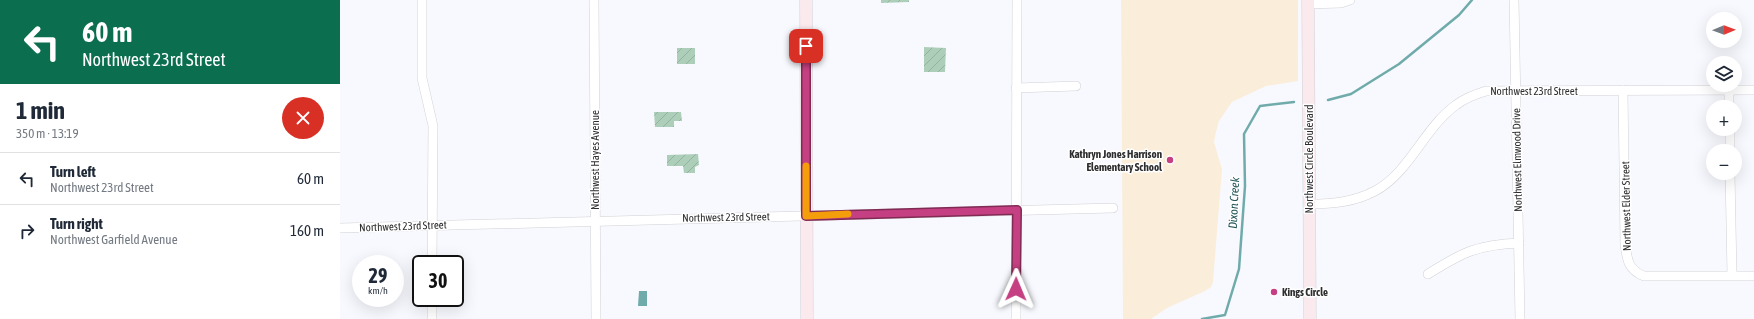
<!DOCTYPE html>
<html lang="en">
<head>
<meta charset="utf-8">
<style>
  body { margin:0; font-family:"Asap Condensed",sans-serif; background:#f2f2f3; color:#1f2937; height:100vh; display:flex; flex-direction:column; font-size:15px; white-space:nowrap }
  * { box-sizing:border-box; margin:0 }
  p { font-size:13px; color:#747a83 }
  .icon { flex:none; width:22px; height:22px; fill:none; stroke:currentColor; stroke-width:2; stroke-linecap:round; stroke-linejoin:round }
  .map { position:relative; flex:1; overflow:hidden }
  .sheet { display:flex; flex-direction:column; background:#fff; width:340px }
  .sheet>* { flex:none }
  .guide { background:#0b6e4f; color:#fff; overflow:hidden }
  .needle { width:26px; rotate:89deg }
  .tools { position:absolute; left:1366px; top:12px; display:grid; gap:8px }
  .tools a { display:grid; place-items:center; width:36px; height:36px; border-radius:50%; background:#fff; box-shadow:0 4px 16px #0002; font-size:20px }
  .speed { position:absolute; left:12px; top:255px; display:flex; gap:8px; font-size:20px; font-weight:700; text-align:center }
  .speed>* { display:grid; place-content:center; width:52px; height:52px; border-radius:50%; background:#fff; box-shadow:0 4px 16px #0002; line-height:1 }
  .speed small { font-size:10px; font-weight:400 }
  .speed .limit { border:2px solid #111; border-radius:6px; background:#fff; color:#111 }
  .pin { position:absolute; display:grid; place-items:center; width:34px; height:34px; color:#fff; margin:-17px; border-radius:8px; box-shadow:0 2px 6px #0006 }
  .me { position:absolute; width:44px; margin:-22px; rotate:1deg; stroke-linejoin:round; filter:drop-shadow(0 0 3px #0008) }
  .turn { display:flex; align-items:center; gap:14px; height:84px; padding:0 16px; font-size:18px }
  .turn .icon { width:52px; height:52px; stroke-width:2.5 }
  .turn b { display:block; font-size:28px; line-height:34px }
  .round { display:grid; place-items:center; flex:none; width:42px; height:42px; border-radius:21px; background:#f2f2f3 }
  .summary { display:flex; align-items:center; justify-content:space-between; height:68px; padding:0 16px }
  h1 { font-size:24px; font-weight:700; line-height:30px }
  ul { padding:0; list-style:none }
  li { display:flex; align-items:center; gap:12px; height:52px; padding:0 16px; border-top:1px solid #e0e1e3 }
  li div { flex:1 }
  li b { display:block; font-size:15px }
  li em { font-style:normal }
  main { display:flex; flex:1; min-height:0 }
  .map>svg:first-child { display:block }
  .education { fill:#faeeda }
  .garden { fill:url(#garden-furrows) }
  .water { fill:#70abab }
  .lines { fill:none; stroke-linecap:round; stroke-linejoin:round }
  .stream { stroke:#70abab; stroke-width:2.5 }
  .street-casing { stroke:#d0d1d5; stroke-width:10 }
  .secondary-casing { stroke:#d0d1d5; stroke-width:13 }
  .street { stroke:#fff; stroke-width:9 }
  .secondary { stroke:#fae9ed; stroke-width:12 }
  .route-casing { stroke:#802a54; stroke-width:10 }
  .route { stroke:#c54082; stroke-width:7 }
  .slow { stroke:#f59e0b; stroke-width:7 }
  .poi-dot { fill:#c54082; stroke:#fff; stroke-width:1.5 }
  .labels { text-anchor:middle; stroke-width:3; stroke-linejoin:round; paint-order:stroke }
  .street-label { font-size:11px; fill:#2d2d2f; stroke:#fff }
  .poi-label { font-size:11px; font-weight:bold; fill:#2d2d2f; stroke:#fff; text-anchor:end }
  .water-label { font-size:12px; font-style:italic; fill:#235657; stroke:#fff }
</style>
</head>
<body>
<main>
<section class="sheet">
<div class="guide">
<div class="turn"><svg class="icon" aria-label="left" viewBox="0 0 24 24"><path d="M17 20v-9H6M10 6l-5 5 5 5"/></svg><div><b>60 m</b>Northwest 23rd Street</div></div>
</div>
<div class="summary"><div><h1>1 min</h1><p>350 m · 13:19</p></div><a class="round" style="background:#d93025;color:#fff"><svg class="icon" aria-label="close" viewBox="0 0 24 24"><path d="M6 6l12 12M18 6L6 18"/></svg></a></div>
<ul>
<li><svg class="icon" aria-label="left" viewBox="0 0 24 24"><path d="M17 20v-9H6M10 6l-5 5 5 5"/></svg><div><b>Turn left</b><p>Northwest 23rd Street</p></div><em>60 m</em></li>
<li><svg class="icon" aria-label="right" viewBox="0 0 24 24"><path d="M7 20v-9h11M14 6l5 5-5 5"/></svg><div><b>Turn right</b><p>Northwest Garfield Avenue</p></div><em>160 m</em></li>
</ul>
</section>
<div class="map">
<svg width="1414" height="319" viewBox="0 0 1414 319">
  <defs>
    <pattern id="garden-furrows" width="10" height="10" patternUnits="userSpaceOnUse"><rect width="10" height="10" fill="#adcfba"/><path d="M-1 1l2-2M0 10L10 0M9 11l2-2" fill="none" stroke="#95b2a0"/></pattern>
  </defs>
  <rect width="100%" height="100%" fill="#f8f9fe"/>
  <path class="education" d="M781 0H958V81L926 86 892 102 879 121 876 132 874 142 882 169 873 282 871 287 865 291 827 308 811 319H783Z"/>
  <g class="garden">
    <path d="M541 0H569V2L541 3Z"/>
    <path d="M584 47 606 48 605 72H584Z"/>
    <rect x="337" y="48" width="18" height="16"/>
    <path d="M314 112H341L342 121H334V127H315Z"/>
    <path d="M358 154 359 165 355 167V173H344L343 166H327V155Z"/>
  </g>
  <path class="water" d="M299 291H307V306H298Z"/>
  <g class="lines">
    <g class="stream">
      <path d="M988 100 1011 94 1059 64 1119 15 1132 0"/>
      <path d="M862 319 885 315 899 269 905 186 904 134 920 106 954 102"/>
    </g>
    <defs>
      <g id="street">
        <path d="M82 0V78L93 126 92 264"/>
        <path d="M254 0 256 319"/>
        <path d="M1174 0 1180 319"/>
        <path d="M968 4 1001 3 1010 0"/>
        <path d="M676 88 736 86"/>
        <path d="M1283 90 1285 244C1287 259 1288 270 1304 276H1414"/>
        <path d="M1389 90V107"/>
        <path d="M1390 129V151"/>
        <path d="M1390 173 1392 275"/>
        <path d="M970 204C993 204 1014 202 1035 191 1070 172 1084 128 1116 105 1125 98 1136 94 1146 91L1414 90"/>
        <path d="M0 228 773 208"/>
        <path d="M1088 274C1123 252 1137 245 1179 243"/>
        <path d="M92 319V298"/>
        <path d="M676 319 677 0"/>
      </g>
      <g id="secondary">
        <path d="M466 0 467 319"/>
        <path d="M968 0 970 319"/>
      </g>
    </defs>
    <use href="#street" class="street-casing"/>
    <use href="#secondary" class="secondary-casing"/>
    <use href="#street" class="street"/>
    <use href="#secondary" class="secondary"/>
  </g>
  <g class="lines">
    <defs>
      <path id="route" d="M466 46V216L677 210 676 289"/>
    </defs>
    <use href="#route" class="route-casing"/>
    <use href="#route" class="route"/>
    <path class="slow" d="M466 166V216L508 214"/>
  </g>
  <g class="poi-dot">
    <circle cx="830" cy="160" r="4"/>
    <circle cx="934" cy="292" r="4"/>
  </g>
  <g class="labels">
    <g class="street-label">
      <text x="1194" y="95">Northwest 23rd Street</text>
      <text transform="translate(969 159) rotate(-90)" y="4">Northwest Circle Boulevard</text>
      <text transform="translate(255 160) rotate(-90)" y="4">Northwest Hayes Avenue</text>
      <text transform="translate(1177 160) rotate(-91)" y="4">Northwest Elmwood Drive</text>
      <text transform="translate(1286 206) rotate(-91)" y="4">Northwest Elder Street</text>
      <text transform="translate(386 217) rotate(-1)" y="4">Northwest 23rd Street</text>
      <text transform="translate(63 226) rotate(-2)" y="4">Northwest 23rd Street</text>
    </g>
    <g class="poi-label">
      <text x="822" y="158">Kathryn Jones Harrison<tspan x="822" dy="13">Elementary School</tspan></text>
      <text x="942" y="296" text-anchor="start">Kings Circle</text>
    </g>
    <g class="water-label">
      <text transform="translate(894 203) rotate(-87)" y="4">Dixon Creek</text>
    </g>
  </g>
</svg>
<div class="tools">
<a><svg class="needle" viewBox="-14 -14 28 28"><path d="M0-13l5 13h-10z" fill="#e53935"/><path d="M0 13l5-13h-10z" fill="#747a83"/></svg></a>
<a><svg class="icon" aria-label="layers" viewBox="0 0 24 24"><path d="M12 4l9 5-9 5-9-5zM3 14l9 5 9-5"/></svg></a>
<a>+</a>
<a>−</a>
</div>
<div class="speed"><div>29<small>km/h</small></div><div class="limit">30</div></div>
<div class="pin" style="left:466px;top:46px;background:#d93025"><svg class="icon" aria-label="arrive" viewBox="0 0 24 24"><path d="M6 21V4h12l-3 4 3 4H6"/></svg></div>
<svg class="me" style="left:676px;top:289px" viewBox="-20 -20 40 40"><path d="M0-17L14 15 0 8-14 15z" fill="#c54082" stroke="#fff" stroke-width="4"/></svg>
</div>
</main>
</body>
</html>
